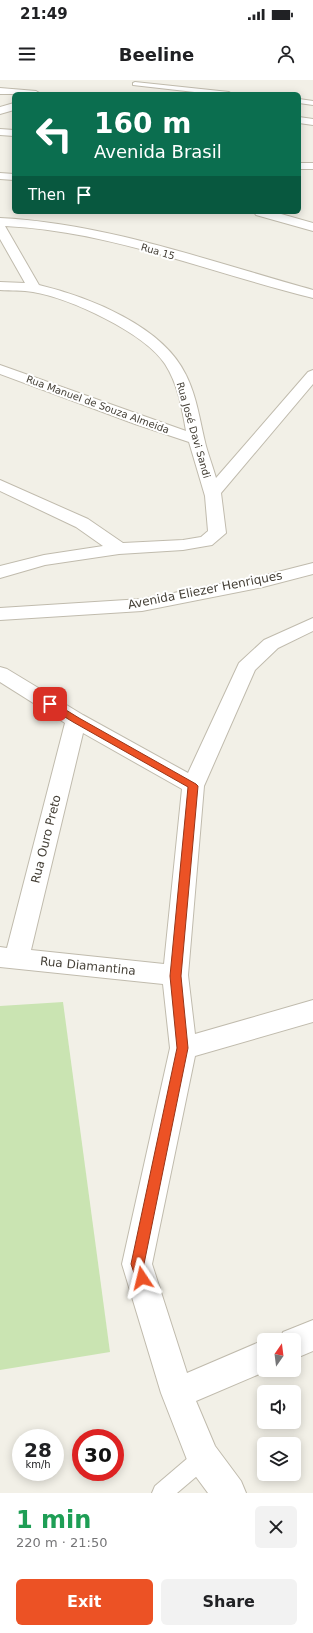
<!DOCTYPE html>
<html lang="en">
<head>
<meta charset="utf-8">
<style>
  body { margin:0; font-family:"DejaVu Sans",sans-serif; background:#f2f2f2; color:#202124; height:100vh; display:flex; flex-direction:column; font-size:15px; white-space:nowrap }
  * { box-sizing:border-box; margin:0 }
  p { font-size:13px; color:#757577 }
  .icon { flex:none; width:22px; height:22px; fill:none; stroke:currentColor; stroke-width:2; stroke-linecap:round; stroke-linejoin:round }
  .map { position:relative; height:1413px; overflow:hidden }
  .details { display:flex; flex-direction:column; background:#fff; flex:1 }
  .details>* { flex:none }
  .guide { position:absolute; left:12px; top:12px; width:289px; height:122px; border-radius:6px; box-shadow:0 2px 10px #0003; background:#0b6e4f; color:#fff; overflow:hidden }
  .needle { width:26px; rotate:14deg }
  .buttons { position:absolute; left:257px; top:1253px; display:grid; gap:8px }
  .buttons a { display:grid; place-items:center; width:44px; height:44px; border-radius:6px; background:#fff; box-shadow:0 2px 10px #0003; font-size:20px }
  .speed { position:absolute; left:12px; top:1349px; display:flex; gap:8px; font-size:20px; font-weight:700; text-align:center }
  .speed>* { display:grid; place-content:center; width:52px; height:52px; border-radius:50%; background:#fff; box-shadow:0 2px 10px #0003; line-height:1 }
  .speed small { font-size:10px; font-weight:400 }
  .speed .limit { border:6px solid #d22; background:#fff; color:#111 }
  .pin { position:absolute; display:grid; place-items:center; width:34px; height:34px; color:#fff; margin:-17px; border-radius:8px; box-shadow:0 2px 6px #0006 }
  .me { position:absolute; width:44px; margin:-22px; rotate:350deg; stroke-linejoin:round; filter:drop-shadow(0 0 3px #0008) }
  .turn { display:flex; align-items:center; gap:14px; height:84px; padding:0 16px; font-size:18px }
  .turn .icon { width:52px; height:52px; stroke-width:2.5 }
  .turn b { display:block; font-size:28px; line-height:34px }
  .then { display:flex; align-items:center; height:38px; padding:0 16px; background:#0003; gap:8px; font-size:15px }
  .round { display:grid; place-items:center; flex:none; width:42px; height:42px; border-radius:6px; background:#f2f2f2 }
  .summary { display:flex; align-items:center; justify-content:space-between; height:68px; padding:0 16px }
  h1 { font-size:24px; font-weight:700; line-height:30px; color:#1e9e55 }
  .primary-button { display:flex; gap:8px; margin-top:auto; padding:8px 16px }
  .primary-button a { flex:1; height:46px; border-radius:6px; background:#ec5225; color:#fff; font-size:16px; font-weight:700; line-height:46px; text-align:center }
  .primary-button a+a { background:#f2f2f2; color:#202124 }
  .status { display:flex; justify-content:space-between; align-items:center; height:28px; padding:0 20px; background:#fff; direction:ltr }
  .status svg { height:11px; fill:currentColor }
  header { display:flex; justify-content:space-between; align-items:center; height:52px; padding:0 16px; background:#fff; font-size:18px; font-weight:700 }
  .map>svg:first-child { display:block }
  .green { fill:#cae4b2 }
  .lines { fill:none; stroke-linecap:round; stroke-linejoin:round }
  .service-casing { stroke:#c0bbad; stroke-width:2 }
  .minor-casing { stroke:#c0bbad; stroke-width:2 }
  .tertiary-casing { stroke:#c0bbad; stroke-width:2 }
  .service { fill:#fff; fill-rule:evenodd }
  .minor { fill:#fff; fill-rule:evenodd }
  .tertiary { fill:#fff; fill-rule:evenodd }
  .route { fill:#ec5225; stroke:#993518 }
  .labels { text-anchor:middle; stroke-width:4; stroke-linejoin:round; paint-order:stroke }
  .far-street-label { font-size:10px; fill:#454037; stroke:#fff }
  .street-label { font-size:12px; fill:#454037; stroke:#fff }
</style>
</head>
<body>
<div class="status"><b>21:49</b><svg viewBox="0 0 49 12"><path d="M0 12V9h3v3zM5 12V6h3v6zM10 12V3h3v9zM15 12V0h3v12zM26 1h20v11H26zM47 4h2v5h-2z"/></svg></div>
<header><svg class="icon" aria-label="menu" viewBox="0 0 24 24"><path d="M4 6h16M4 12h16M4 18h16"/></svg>Beeline<svg class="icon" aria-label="person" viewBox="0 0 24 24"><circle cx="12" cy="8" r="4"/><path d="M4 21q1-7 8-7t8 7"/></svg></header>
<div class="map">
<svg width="313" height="1413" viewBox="0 0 313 1413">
  <rect width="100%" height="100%" fill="#f2f0e7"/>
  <path class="green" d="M63 922 110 1272 0 1290V926Z"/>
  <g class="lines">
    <defs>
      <g id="service">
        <path d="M135 2 229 12 232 14H212L133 5V3Z"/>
        <path d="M299 19 313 21V25L299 23Z"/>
        <path d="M203 1368 210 1371 213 1378 210 1385 177 1413H152L155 1406 196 1371Z"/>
      </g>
      <g id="minor">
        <path d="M0 8 36 11 41 14H0Z"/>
        <path d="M14 23V30L0 34V27Z"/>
        <path d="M299 37 313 39V45L299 43Z"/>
        <path d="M0 49 14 50V56L0 55Z"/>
        <rect x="299" y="83" width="14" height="6"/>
        <path d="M0 93 14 94V100L0 99Z"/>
        <path d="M254 132H274L313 143V151L256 135Z"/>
        <path d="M0 138C105 143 212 182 313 210V218C211 193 111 151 5 146L39 205C89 217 163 246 186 295 197 317 200 342 206 366 209 377 213 387 216 398L308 292 313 290V304L221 413 226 453 212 465 206 466 183 470 119 474 45 485 0 498V486L44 475 103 466 76 447 0 411V400L88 439 123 463 183 460 201 457 208 451 205 416 189 362 135 344 0 294V285L186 351C182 328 178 304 165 284 145 253 70 218 33 212 23 210 11 211 0 210V202L25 203 0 159Z"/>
        <path d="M313 538V551L278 568 255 590 204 706 188 895 195 954 313 920V942L195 976 152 1184 187 1293 264 1260V1290H269L196 1321 215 1366 241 1401 246 1413H208L191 1390 161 1313 122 1184 170 968 163 904 0 887V867L7 868 65 643 0 602V587L7 589 83 635 188 693 239 583 264 560ZM83 653 182 709 164 884 31 870Z"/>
        <path d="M313 1240V1271L294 1279V1260H280L283 1252Z"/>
      </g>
      <path id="tertiary" d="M313 483V494L263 507 142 531 0 540V528L142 519 262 496Z"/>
    </defs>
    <use href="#service" class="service-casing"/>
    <use href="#minor" class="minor-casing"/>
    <use href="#tertiary" class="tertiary-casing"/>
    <use href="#service" class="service"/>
    <use href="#minor" class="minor"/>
    <use href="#tertiary" class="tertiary"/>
  </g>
  <path class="route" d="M47 622H53L79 638 196 704 198 706 181 896 188 968 144 1184 148 1198 146 1202 142 1204 137 1202 131 1184 177 968 170 896 188 707 73 642 47 626 46 624Z"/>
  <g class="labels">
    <g class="far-street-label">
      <text transform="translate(158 171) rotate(16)" y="4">Rua 15</text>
      <text transform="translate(98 324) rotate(20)" y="4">Rua Manuel de Souza Almeida</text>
      <text transform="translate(194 350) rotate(74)" y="4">Rua José Davi Sandi</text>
    </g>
    <g class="street-label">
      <text transform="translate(205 510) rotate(-11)" y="4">Avenida Eliezer Henriques</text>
      <text transform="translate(46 759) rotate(-76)" y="4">Rua Ouro Preto</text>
      <text transform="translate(88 886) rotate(6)" y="4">Rua Diamantina</text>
    </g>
  </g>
</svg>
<div class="buttons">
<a><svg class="needle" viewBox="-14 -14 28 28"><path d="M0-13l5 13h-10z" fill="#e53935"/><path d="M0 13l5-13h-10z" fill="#757577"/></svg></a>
<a><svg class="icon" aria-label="sound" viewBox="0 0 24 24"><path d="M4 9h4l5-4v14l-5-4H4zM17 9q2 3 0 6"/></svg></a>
<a><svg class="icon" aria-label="layers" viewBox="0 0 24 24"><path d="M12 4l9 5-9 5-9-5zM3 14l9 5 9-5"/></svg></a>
</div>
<div class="speed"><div>28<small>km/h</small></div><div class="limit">30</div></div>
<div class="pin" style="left:50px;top:624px;background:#d93025"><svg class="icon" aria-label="arrive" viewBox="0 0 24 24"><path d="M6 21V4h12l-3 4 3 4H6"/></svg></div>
<svg class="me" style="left:142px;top:1198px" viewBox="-20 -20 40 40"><path d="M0-17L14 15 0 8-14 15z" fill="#ec5225" stroke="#fff" stroke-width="4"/></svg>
<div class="guide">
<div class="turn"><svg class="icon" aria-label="left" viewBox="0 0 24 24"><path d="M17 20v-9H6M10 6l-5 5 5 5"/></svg><div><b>160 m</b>Avenida Brasil</div></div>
<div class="then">Then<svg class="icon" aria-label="arrive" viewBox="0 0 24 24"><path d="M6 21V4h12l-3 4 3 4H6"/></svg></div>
</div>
</div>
<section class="details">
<div class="summary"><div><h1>1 min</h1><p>220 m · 21:50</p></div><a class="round"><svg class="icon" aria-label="close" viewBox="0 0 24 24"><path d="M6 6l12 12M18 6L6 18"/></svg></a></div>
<div class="primary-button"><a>Exit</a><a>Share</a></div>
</section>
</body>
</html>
